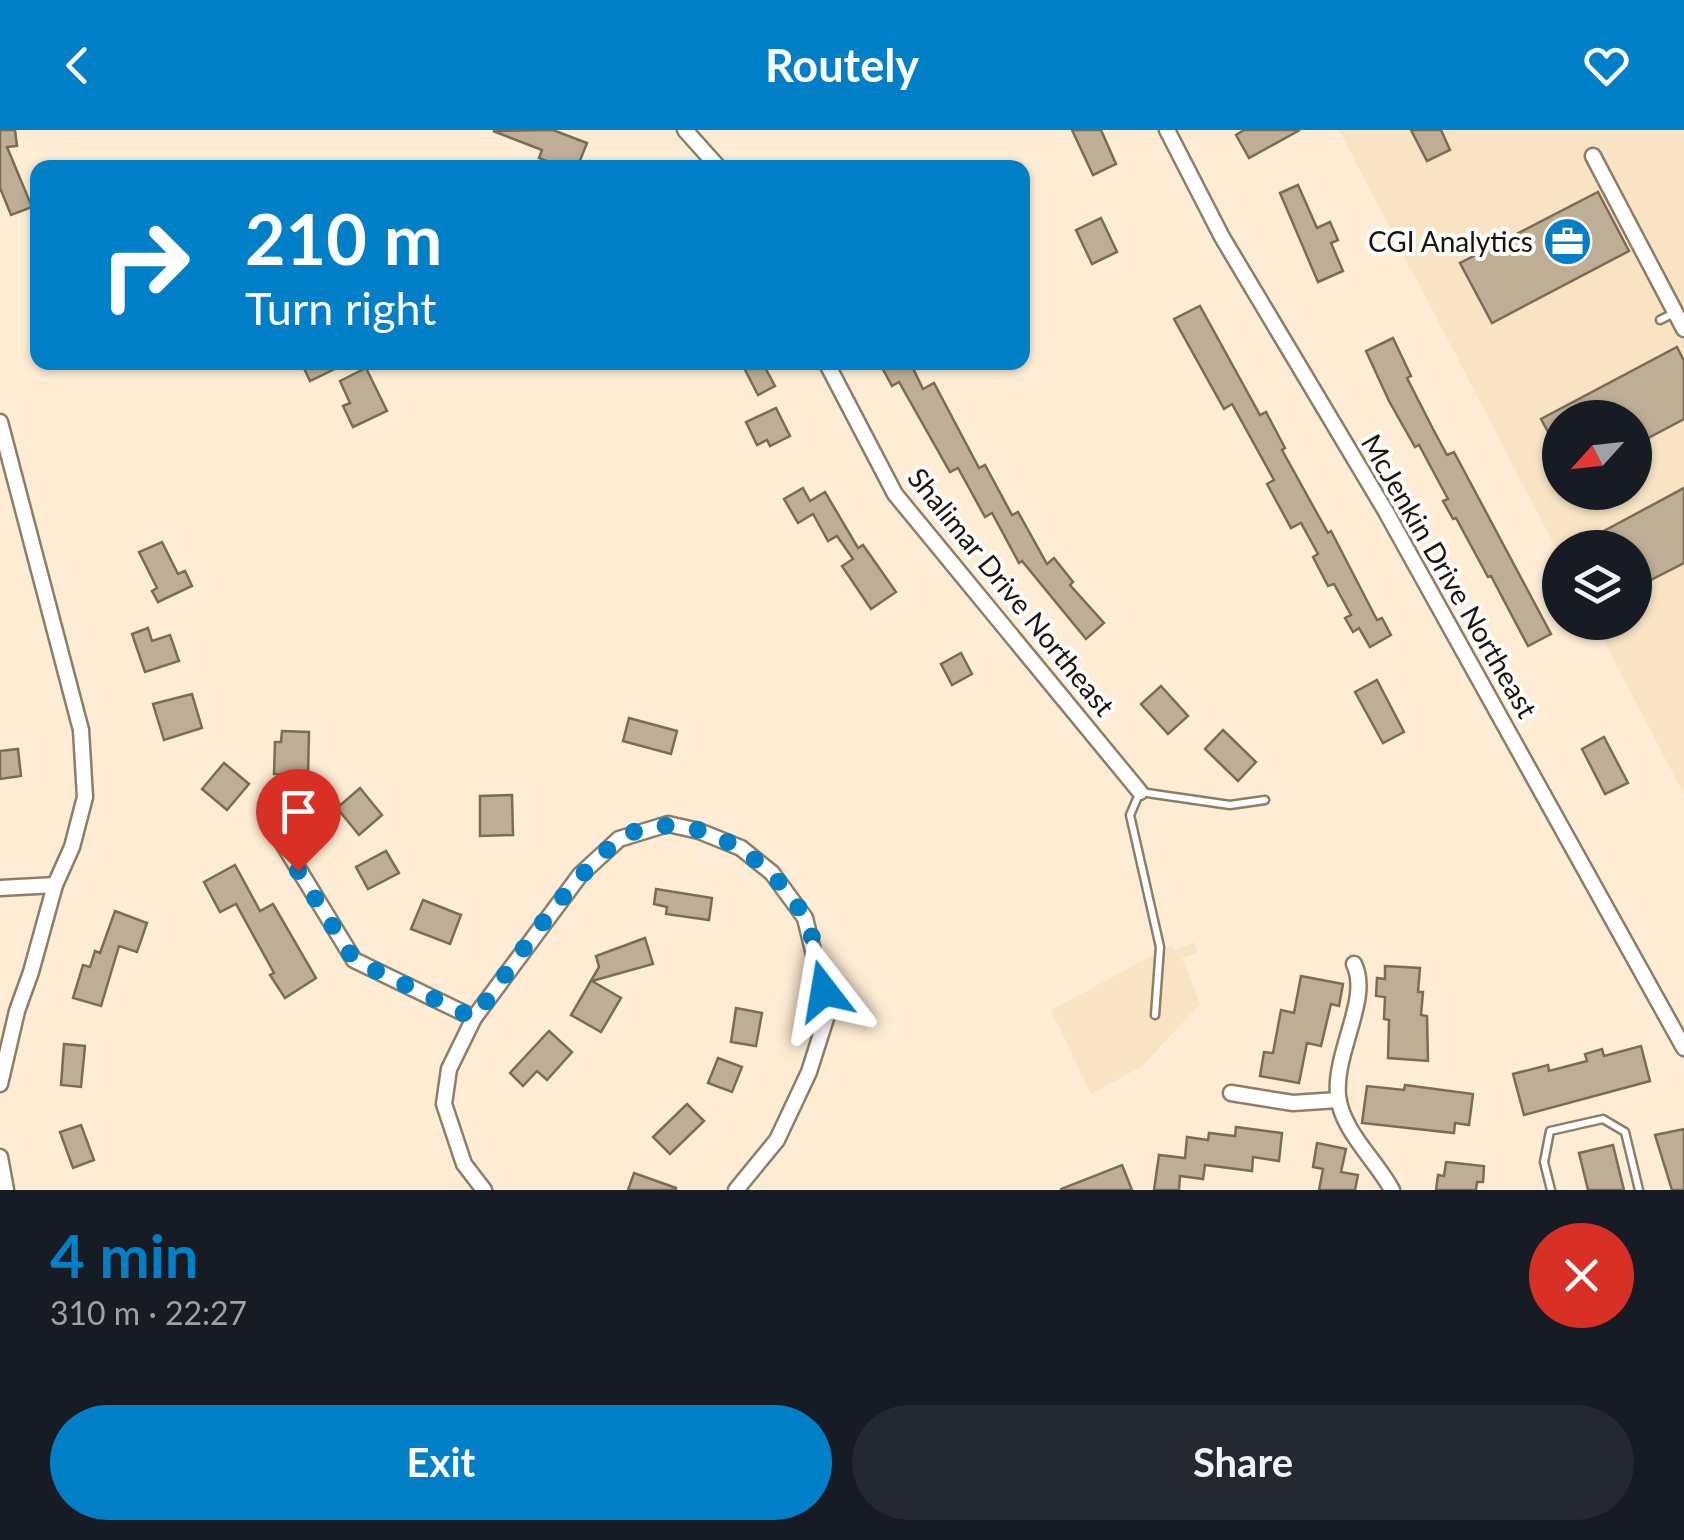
<!DOCTYPE html>
<html lang="en">
<head>
<meta charset="utf-8">
<style>
  body { margin:0; font-family:Lato,sans-serif; background:#242831; color:#f1f3f6; height:100vh; display:flex; flex-direction:column; font-size:38px; white-space:nowrap }
  * { box-sizing:border-box; margin:0 }
  p { font-size:32px; color:#9ea1a6 }
  .icon { flex:none; width:55px; height:55px; fill:none; stroke:currentColor; stroke-width:2; stroke-linecap:round; stroke-linejoin:round }
  .map { position:relative; height:1060px; overflow:hidden }
  .details { display:flex; flex-direction:column; background:#171b24; flex:1 }
  .details>* { flex:none }
  .hud { position:absolute; left:30px; top:30px; width:1000px; height:210px; border-radius:20px; box-shadow:0 2px 8px #0004; background:#017fc7; color:#fff; overflow:hidden }
  .needle { width:65px; rotate:243deg }
  .fabs { position:absolute; left:1542px; top:270px; display:grid; gap:20px }
  .fabs a { display:grid; place-items:center; width:110px; height:110px; border-radius:50%; background:#171b24; box-shadow:0 2px 8px #0004; font-size:50px }
  .pin { position:absolute; display:grid; place-items:center; width:85px; height:85px; color:#fff; margin:-102px -42px; border-radius:50% 50% 50% 0; rotate:-45deg; box-shadow:0 0 10px #0007 }
  .pin .icon { rotate:45deg }
  .me { position:absolute; width:110px; margin:-55px; rotate:346deg; stroke-linejoin:round; filter:drop-shadow(0 0 8px #0008) }
  .turn { display:flex; align-items:center; gap:35px; height:210px; padding:0 50px; font-size:45px }
  .turn .icon { width:130px; height:130px; stroke-width:2.5 }
  .turn b { display:block; font-size:70px; line-height:85px }
  .round { display:grid; place-items:center; flex:none; width:105px; height:105px; border-radius:52px; background:#242831 }
  .summary { display:flex; align-items:center; justify-content:space-between; height:170px; padding:0 50px }
  h1 { font-size:60px; font-weight:700; line-height:75px; color:#017fc7 }
  .primary-button { display:flex; gap:20px; margin-top:auto; padding:20px 50px }
  .primary-button a { flex:1; height:115px; border-radius:60px; background:#017fc7; color:#fff; font-size:40px; font-weight:700; line-height:115px; text-align:center }
  .primary-button a+a { background:#242831; color:#f1f3f6 }
  header { display:flex; justify-content:space-between; align-items:center; height:130px; padding:0 50px; background:#017fc7; color:#fff; font-size:45px; font-weight:700 }
  .map>svg:first-child { display:block }
  .built { fill:#f8e4c3; fill-rule:evenodd }
  .building { fill:#beae96; stroke:#7b6c56; stroke-width:2.5 }
  .lines { fill:none; stroke-linecap:round; stroke-linejoin:round }
  .lane-casing { stroke:#8c7e67; stroke-width:11 }
  .street-casing { stroke:#8c7e67; stroke-width:19 }
  .lane { stroke:#fff; stroke-width:6 }
  .street { stroke:#fff; stroke-width:14 }
  .route { stroke:#017fc7; stroke-width:18; stroke-dasharray:0 32.4 }
  .labels { text-anchor:middle; stroke-width:8; stroke-linejoin:round; paint-order:stroke }
  .poi-label { font-size:28px; fill:#1a140c; stroke:#fdfdfd; text-anchor:end }
  .street-label { font-size:28px; fill:#1a140c; stroke:#fdfdfd }
</style>
</head>
<body>
<header><svg class="icon" aria-label="back" viewBox="0 0 24 24"><path d="M15 5l-7 7 7 7"/></svg>Routely<svg class="icon" aria-label="heart" viewBox="0 0 24 24"><path d="M12 20l-8-8c-3-5 5-10 8-4 3-6 11-1 8 4z"/></svg></header>
<div class="map">
<svg width="1684" height="1060" viewBox="0 0 1684 1060">
  <rect width="100%" height="100%" fill="#feedd4"/>
  <g class="built">
    <path d="M1339 0H1684V665L1595 493 1635 492V418H1560V426ZM1560 288H1635V362H1560Z"/>
    <path d="M1194 812 1197 823 1182 828 1200 874 1141 937 1091 964 1051 880 1172 815 1175 820Z"/>
  </g>
  <g class="building">
    <path d="M15 0 17 16 7 17 32 77 11 85 0 58V0Z"/>
    <path d="M553 0 587 13 577 38H564L539 28 542 20 493 1Z"/>
    <path d="M1072 0H1101L1116 34 1093 45Z"/>
    <path d="M1244 0H1300L1249 28 1236 5Z"/>
    <path d="M1411 0H1441L1450 20 1427 31Z"/>
    <path d="M1298 55 1317 98 1330 92 1338 110 1331 113 1343 141 1318 152 1280 63Z"/>
    <path d="M1598 62 1629 121 1492 193 1460 133Z"/>
    <path d="M1101 88 1117 122 1092 134 1076 100Z"/>
    <path d="M1200 176 1260 285 1266 282 1285 318 1282 320 1328 403 1331 401 1377 490 1382 488 1391 505 1370 517 1359 498 1353 502 1345 488 1351 485 1334 454 1328 456 1313 427 1318 424 1301 393 1291 398 1267 354 1274 350 1232 274 1224 279 1174 189Z"/>
    <path d="M1393 208 1411 246 1407 248 1433 299 1447 325 1454 322 1551 504 1528 516 1491 446 1488 447 1456 388 1453 389 1443 371 1448 369 1419 315 1415 317 1389 271 1366 221Z"/>
    <path d="M1677 217 1684 231V289L1635 315V288H1560V324L1541 289Z"/>
    <path d="M301 232H349L310 251Z"/>
    <path d="M741 232H762L775 256 758 265Z"/>
    <path d="M879 232H910L923 259 934 253 979 338 985 335 1012 385 1018 382 1047 434 1054 428 1073 452 1070 455 1104 493 1086 509 1022 431 1019 433 992 383 985 387 958 338 950 342 899 252 892 256Z"/>
    <path d="M366 238 387 281 353 297 343 276 350 273 340 251Z"/>
    <path d="M776 278 790 306 770 316 767 310 757 315 746 292Z"/>
    <path d="M803 358 810 371 825 362 858 418 863 415 896 462 871 479 842 436 853 429 837 406 828 411 813 384 798 393 784 369Z"/>
    <path d="M1684 358V433L1635 458V418H1610L1602 402Z"/>
    <path d="M162 412 178 444 185 441 192 456 158 472 152 461 157 458 139 422Z"/>
    <path d="M148 498 152 511 170 505 179 531 145 542 132 504Z"/>
    <path d="M961 523 972 544 952 555 941 534Z"/>
    <path d="M1377 550 1404 602 1383 613 1355 562Z"/>
    <path d="M1161 556 1188 586 1168 604 1141 574Z"/>
    <path d="M192 564 202 598 164 610 153 574Z"/>
    <path d="M629 588 677 601 671 624 623 611Z"/>
    <path d="M1223 600 1256 632 1238 651 1205 619Z"/>
    <path d="M282 601 309 602 308 645 274 644 275 612H281Z"/>
    <path d="M1604 607 1628 653 1605 664 1582 619Z"/>
    <path d="M18 619 21 646 0 649V621Z"/>
    <path d="M224 633 249 654 227 680 202 659Z"/>
    <path d="M360 658 382 685 359 705 337 678Z"/>
    <path d="M512 665 513 705 480 706V666Z"/>
    <path d="M386 721 399 743 368 759 356 737Z"/>
    <path d="M235 735 260 781 273 774 316 848 285 868 270 845 274 843 236 774 220 782 204 752Z"/>
    <path d="M656 759 712 768 709 790 666 784 667 777 654 774Z"/>
    <path d="M423 770 461 785 450 814 411 799Z"/>
    <path d="M115 781 147 793 137 822 119 816 101 876 73 868 83 835 90 837 95 821 100 823Z"/>
    <path d="M645 808 653 834 592 851 621 868 601 902 571 885 599 837 596 826Z"/>
    <path d="M1385 836 1420 838 1418 862H1423L1421 885 1427 886 1428 931 1388 928 1389 890 1384 889 1385 867 1376 866 1377 848 1385 849Z"/>
    <path d="M1301 846 1343 854 1339 876 1331 874 1321 916 1307 913 1299 953 1260 946 1264 922 1273 923 1281 880 1294 883Z"/>
    <path d="M736 878 762 883 756 916 731 912Z"/>
    <path d="M549 901 572 922 547 950 537 941 523 956 510 943Z"/>
    <path d="M64 914 85 916 81 957 61 955Z"/>
    <path d="M1641 916 1650 951 1524 985 1513 944 1548 935 1549 941 1587 931 1585 924 1602 919 1604 926Z"/>
    <path d="M718 928 742 937 732 962 708 953Z"/>
    <path d="M1405 955 1473 964 1469 995 1455 993 1454 1003 1362 993 1367 956 1404 960Z"/>
    <path d="M687 974 704 991 670 1024 653 1007Z"/>
    <path d="M81 995 94 1030 73 1038 60 1002Z"/>
    <path d="M1236 997 1282 1003 1279 1031 1253 1027 1252 1041 1205 1035 1203 1049 1180 1046 1179 1060H1154L1159 1025 1185 1028 1187 1007 1208 1010 1209 1003 1235 1006Z"/>
    <path d="M1684 999V1060H1672L1655 1005Z"/>
    <path d="M1317 1013 1346 1019 1341 1042 1358 1045 1355 1060H1319L1323 1039 1313 1037Z"/>
    <path d="M1613 1015 1624 1060H1588L1579 1023Z"/>
    <path d="M1446 1032 1484 1036 1483 1052H1477L1476 1060H1436L1438 1045 1444 1046Z"/>
    <path d="M1122 1035 1132 1060H1061V1059Z"/>
    <path d="M634 1043 676 1058V1060H628Z"/>
  </g>
  <g class="lines">
    <defs>
      <g id="lane">
        <path d="M1660 190 1674 183"/>
        <path d="M1155 885 1160 817 1130 685 1140 662 1230 675 1265 670"/>
        <path d="M1551 1060 1544 1032 1550 1001 1603 989 1625 1002 1639 1060"/>
      </g>
      <g id="street">
        <path d="M685 0 719 38"/>
        <path d="M1167 0 1222 107 1385 380 1684 918"/>
        <path d="M1593 26 1684 199"/>
        <path d="M826 232 895 364 1140 662"/>
        <path d="M0 292 81 600 85 667 72 717 55 755 31 842 17 881 0 954"/>
        <path d="M279 707 354 830 474 888"/>
        <path d="M0 758 55 755"/>
        <path d="M1354 834C1371 868 1334 922 1338 965 1341 1000 1376 1030 1392 1060"/>
        <path d="M1231 963 1293 973 1338 970"/>
        <path d="M0 1027 6 1060"/>
        <path d="M484 1060 464 1034 444 974 449 939 474 888 580 745 619 709 668 694 699 701 741 718 772 743 805 788 828 882 809 942 777 1010 736 1060"/>
      </g>
    </defs>
    <use href="#lane" class="lane-casing"/>
    <use href="#street" class="street-casing"/>
    <use href="#lane" class="lane"/>
    <use href="#street" class="street"/>
  </g>
  <g class="lines">
    <path class="route" d="M298 741 354 830 474 888C515 833 552 772 602 725 607 720 613 713 619 709 686 669 771 726 804 787 815 808 819 838 824 861"/>
  </g>
  <defs>
    <symbol id="office-disc" viewBox="-11 -11 22 22"><circle r="9.5" fill="#017fc7" stroke="#fdfdfd"/><path d="M-6-3h4V-5.5h4V-3h4V5H-6ZM-1-4.5V-3h2v-1.5ZM-6 0V1H6V0Z" fill="#fff"/></symbol>
  </defs>
  <g fill-rule="evenodd">
    <use href="#office-disc" x="1540" y="84" width="55" height="55"/>
  </g>
  <g class="labels">
    <g class="poi-label">
      <text x="1533" y="122">CGI Analytics</text>
    </g>
    <g class="street-label">
      <text transform="translate(1449 446) rotate(60)" y="10">McJenkin Drive Northeast</text>
      <text transform="translate(1011 462) rotate(51)" y="10">Shalimar Drive Northeast</text>
    </g>
  </g>
</svg>
<div class="fabs">
<a><svg class="needle" viewBox="-14 -14 28 28"><path d="M0-13l5 13h-10z" fill="#e53935"/><path d="M0 13l5-13h-10z" fill="#9ea1a6"/></svg></a>
<a><svg class="icon" aria-label="layers" viewBox="0 0 24 24"><path d="M12 4l9 5-9 5-9-5zM3 14l9 5 9-5"/></svg></a>
</div>
<div class="pin" style="left:298px;top:741px;background:#d93025"><svg class="icon" aria-label="arrive" viewBox="0 0 24 24"><path d="M6 21V4h12l-3 4 3 4H6"/></svg></div>
<svg class="me" style="left:824px;top:861px" viewBox="-20 -20 40 40"><path d="M0-17L14 15 0 8-14 15z" fill="#017fc7" stroke="#fff" stroke-width="4"/></svg>
<div class="hud">
<div class="turn"><svg class="icon" aria-label="right" viewBox="0 0 24 24"><path d="M7 20v-9h11M14 6l5 5-5 5"/></svg><div><b>210 m</b>Turn right</div></div>
</div>
</div>
<section class="details">
<div class="summary"><div><h1>4 min</h1><p>310 m · 22:27</p></div><a class="round" style="background:#d93025;color:#fff"><svg class="icon" aria-label="close" viewBox="0 0 24 24"><path d="M6 6l12 12M18 6L6 18"/></svg></a></div>
<div class="primary-button"><a>Exit</a><a>Share</a></div>
</section>
</body>
</html>
